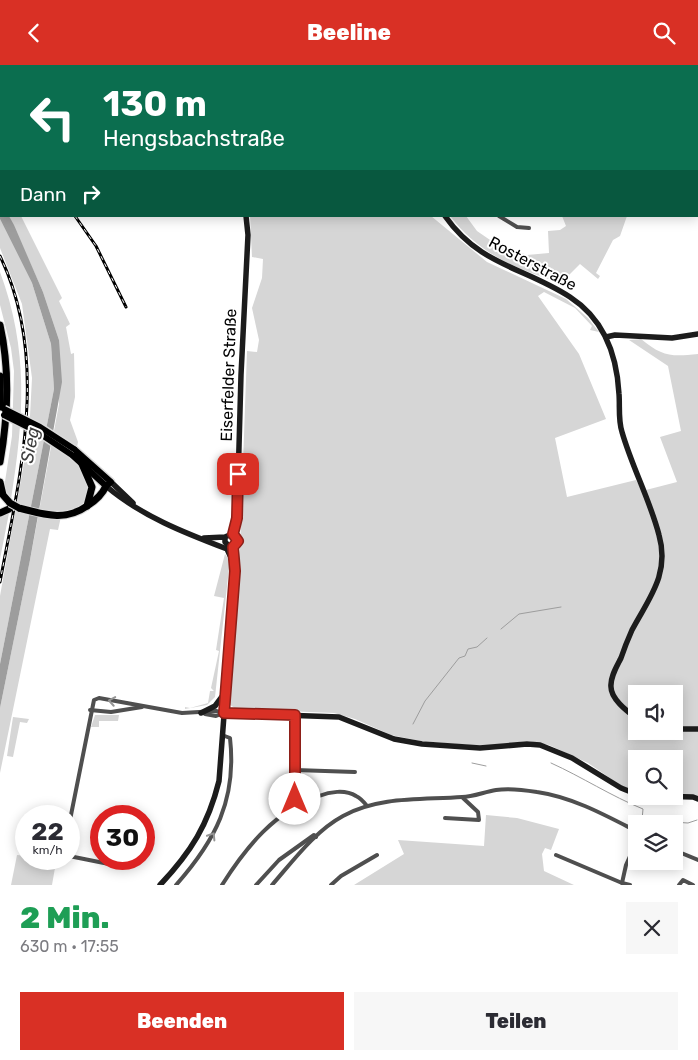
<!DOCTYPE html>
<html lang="de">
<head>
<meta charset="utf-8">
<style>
  body { margin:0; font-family:Rubik,sans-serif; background:#f7f7f7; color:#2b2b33; height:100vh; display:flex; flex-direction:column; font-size:19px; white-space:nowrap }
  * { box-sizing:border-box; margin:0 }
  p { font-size:16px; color:#7c7c81 }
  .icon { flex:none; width:28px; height:28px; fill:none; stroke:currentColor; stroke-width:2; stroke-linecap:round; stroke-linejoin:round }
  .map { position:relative; height:820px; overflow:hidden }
  .panel { display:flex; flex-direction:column; background:#fff; flex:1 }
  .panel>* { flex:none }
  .guide { position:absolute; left:0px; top:0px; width:699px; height:152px; box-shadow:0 2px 12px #0003; background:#0b6e4f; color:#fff; overflow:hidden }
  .buttons { position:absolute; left:628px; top:620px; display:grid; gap:10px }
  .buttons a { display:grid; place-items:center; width:55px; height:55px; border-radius:0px; background:#fff; box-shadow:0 2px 12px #0003; font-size:25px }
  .speed { position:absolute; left:15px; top:740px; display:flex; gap:10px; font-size:25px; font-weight:700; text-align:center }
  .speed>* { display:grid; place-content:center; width:65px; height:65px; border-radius:50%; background:#fff; box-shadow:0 2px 12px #0003; line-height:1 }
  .speed small { font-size:12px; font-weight:400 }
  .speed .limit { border:8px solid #d22; background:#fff; color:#111 }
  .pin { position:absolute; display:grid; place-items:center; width:42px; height:42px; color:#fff; margin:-21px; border-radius:10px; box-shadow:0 2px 8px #0006 }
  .me { position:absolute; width:55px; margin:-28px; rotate:0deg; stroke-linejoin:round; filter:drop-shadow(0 0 4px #0008) }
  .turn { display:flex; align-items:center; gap:18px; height:105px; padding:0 20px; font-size:22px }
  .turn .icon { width:65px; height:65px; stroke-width:2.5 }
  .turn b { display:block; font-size:35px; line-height:42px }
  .then { display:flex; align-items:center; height:48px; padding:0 20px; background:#0003; gap:10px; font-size:19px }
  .round { display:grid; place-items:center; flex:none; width:52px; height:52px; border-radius:0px; background:#f7f7f7 }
  .overview { display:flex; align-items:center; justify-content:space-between; height:85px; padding:0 20px }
  h1 { font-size:30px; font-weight:800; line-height:38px; color:#1e9e55 }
  .action { display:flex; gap:10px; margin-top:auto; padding:10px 20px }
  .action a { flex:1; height:58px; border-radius:0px; background:#d93025; color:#fff; font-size:20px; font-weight:800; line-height:58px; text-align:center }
  .action a+a { background:#f7f7f7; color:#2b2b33 }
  header { display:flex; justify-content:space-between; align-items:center; height:65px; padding:0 20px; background:#d93025; color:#fff; font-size:22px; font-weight:800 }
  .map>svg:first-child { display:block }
  .green { fill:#d6d6d6; fill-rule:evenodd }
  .water { fill:#9d9d9d }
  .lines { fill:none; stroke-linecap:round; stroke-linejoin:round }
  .stream { stroke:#9d9d9d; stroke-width:1 }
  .primary-casing { stroke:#dbdbdb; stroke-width:9 }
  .highway-casing { stroke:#dbdbdb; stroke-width:9 }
  .street { stroke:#4f4f4f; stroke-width:4 }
  .secondary { stroke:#1c1c1c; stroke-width:5.5 }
  .primary { stroke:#000; stroke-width:6 }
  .highway { stroke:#000; stroke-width:7 }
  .rail-casing { stroke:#000; stroke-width:3 }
  .rail { stroke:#fff; stroke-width:1; stroke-dasharray:4; stroke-linecap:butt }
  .primary-bridge-casing { stroke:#dbdbdb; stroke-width:9; stroke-linecap:butt }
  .highway-bridge-casing { stroke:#dbdbdb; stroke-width:9; stroke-linecap:butt }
  .primary-bridge { stroke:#000; stroke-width:6 }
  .highway-bridge { stroke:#000; stroke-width:7 }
  .oneway { stroke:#959595 }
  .route-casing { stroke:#8d1f18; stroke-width:12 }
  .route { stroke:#d93025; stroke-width:9 }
  .labels { text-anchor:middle; stroke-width:4; stroke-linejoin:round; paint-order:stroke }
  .street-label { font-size:16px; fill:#000; stroke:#fff }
  .water-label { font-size:18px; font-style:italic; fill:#3e3e3e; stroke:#fff }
</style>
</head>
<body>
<header><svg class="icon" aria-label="back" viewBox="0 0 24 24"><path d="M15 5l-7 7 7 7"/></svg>Beeline<svg class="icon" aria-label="search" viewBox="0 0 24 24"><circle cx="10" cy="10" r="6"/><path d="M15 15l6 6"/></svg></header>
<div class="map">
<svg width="698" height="820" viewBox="0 0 698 820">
  <rect width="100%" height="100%" fill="#fff"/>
  <g class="green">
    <path d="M129 0H276L277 1H130Z"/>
    <path d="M9 151H21L62 233 59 236 70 259 66 262 71 289 74 288 75 332 70 355 78 377 74 396C88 411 90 415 86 436L73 446 62 447 58 465 50 464 0 708V643L30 495 59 339V275L43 227Z"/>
    <path d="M250 151H431L487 197 566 234 588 253 599 267 590 265 592 261 575 243 544 227 538 231 579 289 606 354 555 373 567 432 636 415 642 426 677 417 660 372 681 366 668 301 629 275 641 274C662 291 670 292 698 289V731L674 729V694H636V726L623 722 588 698 549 680 528 676 482 681 420 676 391 670 355 654 334 648 236 644 229 639 240 483 247 286 257 287 259 275 252 243 262 213 263 194 252 192ZM636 629H674V666H636Z"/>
    <path d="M450 151H466L477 166 493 177 527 190 549 188 548 166 560 165 566 161 562 151H627L620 171 613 175 596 208 600 211 598 214 580 199 561 218C516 204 479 189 450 151Z"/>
    <path d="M0 154 32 218 51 279 54 324 0 599V531L29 370 32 313 22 239 0 183Z"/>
    <path d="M0 207C29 285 24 353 11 434L4 423 12 371 14 306 11 283 0 240Z"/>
    <path d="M9 448 0 494V452Z"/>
    <path d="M225 489 229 495V503L215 632 207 640 185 644V642L190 643 208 638 210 626H214L211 623 219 586 216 585 224 533 214 531Z"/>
    <path d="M95 650H119L118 656H99V662H91Z"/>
    <path d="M13 652 29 654 27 658 20 657 13 692 7 691Z"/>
    <path d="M486 750 517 753 559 764 551 785 545 783 542 789 544 806 574 820H354L404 789 398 775 484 781Z"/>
    <path d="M17 790 26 791V794L56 797 52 820H11Z"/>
  </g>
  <path class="water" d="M0 138 1 151H9L14 160 43 227 59 275 62 317 30 495 0 643V599L54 324 51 279 32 218 0 154Z"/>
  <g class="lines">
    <g class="stream">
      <path d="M501 564 519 549 561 542"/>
      <path d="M413 659 425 636 459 593 465 591 468 584 477 582 487 573"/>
      <path d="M472 698 486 701"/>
      <path d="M551 698C582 712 611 731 643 744L642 755 688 758 697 755"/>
    </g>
    <defs>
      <path id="primary" d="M72 390 106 421 111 417 74 384"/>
      <g id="highway">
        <path d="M0 260C10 305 8 352 0 397"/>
        <path d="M0 311V342"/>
        <path d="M82 399 92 422 87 441"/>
        <path d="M0 417 3 430 10 438"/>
        <path d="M19 443C43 449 65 457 87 441 95 436 102 430 106 421"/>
        <path d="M0 448 9 444"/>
      </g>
    </defs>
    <use href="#primary" class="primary-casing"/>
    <use href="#highway" class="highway-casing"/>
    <g class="street">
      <path d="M698 113V114"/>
      <path d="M499 151 517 162 529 163"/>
      <path d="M90 645 111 647 142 642"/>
      <path d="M205 649 216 651 224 648"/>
      <path d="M295 650 296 739"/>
      <path d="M295 705 355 707"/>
      <path d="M445 753 479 755 478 747 463 733"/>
      <path d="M69 760 94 635 99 633 182 648 216 646 224 648"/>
      <path d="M674 785 698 795"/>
      <path d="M556 790 622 818"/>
      <path d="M69 791 109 799 114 794"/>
      <path d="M176 820C215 776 237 735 230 673L222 670"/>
      <path d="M222 820C246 782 275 746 319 731 329 727 345 724 356 731 360 733 364 737 367 741"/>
      <path d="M256 820 279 795 314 770 316 772"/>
      <path d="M272 820C293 796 315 766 343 751 379 731 423 735 462 732 473 732 484 727 496 725 508 723 525 725 537 727 572 732 605 750 636 766"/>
      <path d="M331 820 341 811 377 790"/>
      <path d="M630 820 622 818 626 800 636 778"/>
      <path d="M679 820 683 815 693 820"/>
    </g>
    <g class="secondary">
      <path d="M122 0 124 1"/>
      <path d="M344 0 345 1"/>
      <path d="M445 151C480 201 524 202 570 232 604 254 617 291 619 329 620 341 618 355 622 367 632 402 650 435 659 470 670 509 649 533 632 565 628 574 624 584 621 593 617 601 610 612 611 622 611 634 627 646 636 653"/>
      <path d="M606 272 615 270 672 273 698 269"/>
      <path d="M111 417 133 438"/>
      <path d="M106 421C141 451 185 468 227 484L233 497"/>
      <path d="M233 469 237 453 241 310 248 170 246 151"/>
      <path d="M204 473 225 472 232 469 237 473V478L229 481 225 477V472"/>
      <path d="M201 648 215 641 224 629"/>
      <path d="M224 648 339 652 394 674 422 679 480 683 527 679 540 680 572 693 621 723 636 729"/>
      <path d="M674 664H698"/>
      <path d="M656 731 693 732 698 734"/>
      <path d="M160 820C191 787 208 760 219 716L235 506 233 482"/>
    </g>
    <use href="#primary" class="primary"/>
    <use href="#highway" class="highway"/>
    <defs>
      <g id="rail">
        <path d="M4 0 5 1"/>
        <path d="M75 151 96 181 126 242"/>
        <path d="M0 191C50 295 20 410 0 517"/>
      </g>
    </defs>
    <use href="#rail" class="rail-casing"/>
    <use href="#rail" class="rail"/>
    <defs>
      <g id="primary-bridge">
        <path d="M4 344 40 362 74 384"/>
        <path d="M4 350 36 366 72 390"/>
      </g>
      <path id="highway-bridge" d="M10 438 19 443"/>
    </defs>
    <use href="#primary-bridge" class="primary-bridge-casing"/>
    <use href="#highway-bridge" class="highway-bridge-casing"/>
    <use href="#primary-bridge" class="primary-bridge"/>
    <use href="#highway-bridge" class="highway-bridge"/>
  </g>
  <defs><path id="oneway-chevron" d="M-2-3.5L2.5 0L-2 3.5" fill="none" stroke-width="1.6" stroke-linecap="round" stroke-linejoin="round" transform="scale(1.25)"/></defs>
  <g class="oneway">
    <use href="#oneway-chevron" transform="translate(112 636) rotate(-170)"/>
    <use href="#oneway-chevron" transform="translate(212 771) rotate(-58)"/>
  </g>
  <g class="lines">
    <defs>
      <path id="route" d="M238 409 237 453 233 469 238 476 233 482 235 506 224 648 295 650V734"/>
    </defs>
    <use href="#route" class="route-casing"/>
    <use href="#route" class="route"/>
  </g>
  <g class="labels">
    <g class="street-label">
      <text transform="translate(533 198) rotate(28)" y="6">Rosterstraße</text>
      <text transform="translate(228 310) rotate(-88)" y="6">Eiserfelder Straße</text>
    </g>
    <g class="water-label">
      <text transform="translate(30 380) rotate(-79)" y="6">Sieg</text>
    </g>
  </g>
</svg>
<div class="buttons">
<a><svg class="icon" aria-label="sound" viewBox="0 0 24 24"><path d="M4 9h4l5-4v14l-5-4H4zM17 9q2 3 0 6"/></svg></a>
<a><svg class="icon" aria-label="search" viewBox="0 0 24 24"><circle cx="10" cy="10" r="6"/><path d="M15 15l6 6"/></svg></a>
<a><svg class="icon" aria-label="layers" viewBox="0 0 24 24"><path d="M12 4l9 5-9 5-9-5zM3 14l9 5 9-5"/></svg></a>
</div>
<div class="speed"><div>22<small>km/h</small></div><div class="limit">30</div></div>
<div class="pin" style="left:238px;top:409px;background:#d93025"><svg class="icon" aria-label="arrive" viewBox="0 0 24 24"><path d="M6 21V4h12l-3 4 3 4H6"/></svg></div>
<svg class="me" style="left:295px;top:734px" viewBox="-20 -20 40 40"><circle r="19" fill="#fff"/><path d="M0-13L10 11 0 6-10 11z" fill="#d93025"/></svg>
<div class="guide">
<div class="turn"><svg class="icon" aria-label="left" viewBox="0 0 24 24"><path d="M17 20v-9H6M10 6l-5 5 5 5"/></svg><div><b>130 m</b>Hengsbachstraße</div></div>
<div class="then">Dann<svg class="icon" aria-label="right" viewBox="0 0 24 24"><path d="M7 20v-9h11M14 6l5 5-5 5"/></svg></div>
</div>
</div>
<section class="panel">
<div class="overview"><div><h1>2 Min.</h1><p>630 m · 17:55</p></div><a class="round"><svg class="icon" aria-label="close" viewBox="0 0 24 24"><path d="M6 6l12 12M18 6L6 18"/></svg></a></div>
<div class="action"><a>Beenden</a><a>Teilen</a></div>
</section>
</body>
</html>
